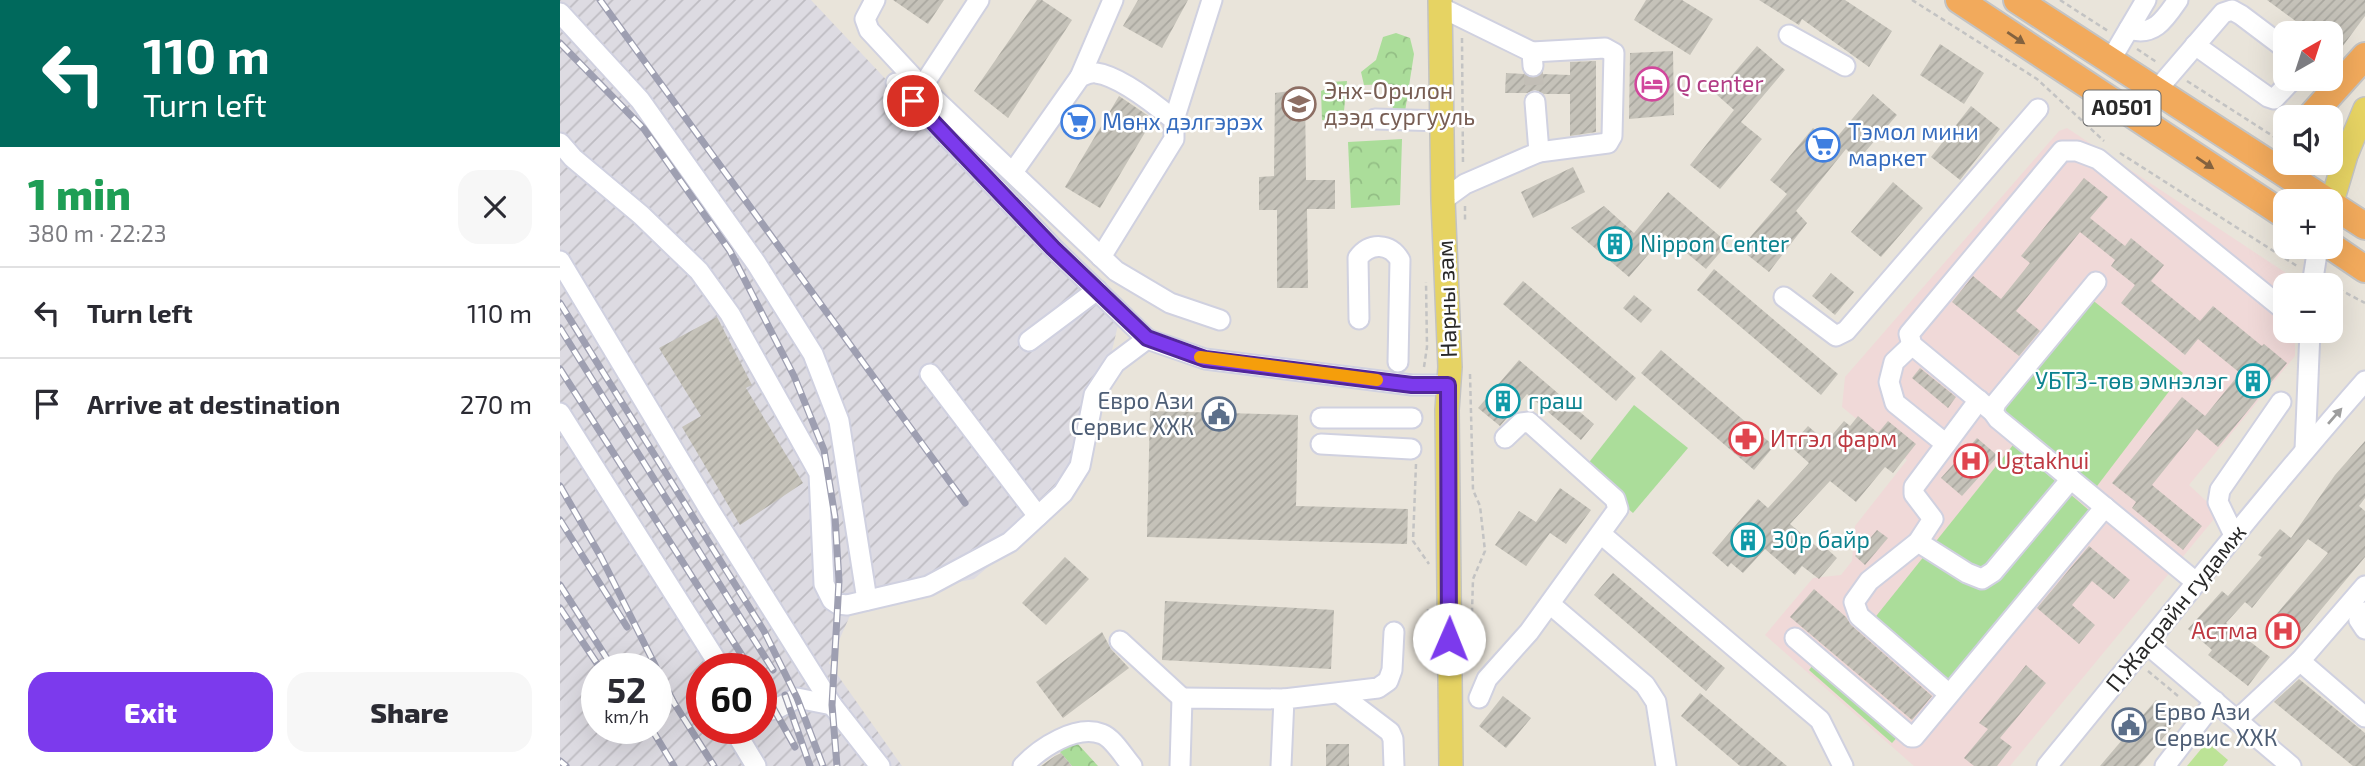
<!DOCTYPE html>
<html lang="en">
<head>
<meta charset="utf-8">
<style>
  body { margin:0; font-family:"Exo 2",sans-serif; background:#f7f7f7; color:#2b2b33; height:100vh; display:flex; flex-direction:column; font-size:26px; white-space:nowrap }
  * { box-sizing:border-box; margin:0 }
  p { font-size:23px; color:#7c7c81 }
  .icon { flex:none; width:38px; height:38px; fill:none; stroke:currentColor; stroke-width:2; stroke-linecap:round; stroke-linejoin:round }
  .map { position:relative; flex:1; overflow:hidden }
  .drawer { display:flex; flex-direction:column; background:#fff; width:560px }
  .drawer>* { flex:none }
  .banner { background:#00695c; color:#fff; overflow:hidden }
  .needle { width:46px; rotate:39deg }
  .controls { position:absolute; left:1713px; top:21px; display:grid; gap:14px }
  .controls a { display:grid; place-items:center; width:70px; height:70px; border-radius:14px; background:#fff; box-shadow:0 7px 28px #0002; font-size:35px }
  .speed { position:absolute; left:21px; top:653px; display:flex; gap:14px; font-size:35px; font-weight:700; text-align:center }
  .speed>* { display:grid; place-content:center; width:91px; height:91px; border-radius:50%; background:#fff; box-shadow:0 7px 28px #0002; line-height:1 }
  .speed small { font-size:18px; font-weight:400 }
  .speed .limit { border:10px solid #d22; background:#fff; color:#111 }
  .pin { position:absolute; display:grid; place-items:center; width:60px; height:60px; color:#fff; margin:-30px; border:4px solid #fff; border-radius:50%; box-shadow:0 2px 7px #0007 }
  .me { position:absolute; width:77px; margin:-38px; rotate:1deg; stroke-linejoin:round; filter:drop-shadow(0 0 5px #0008) }
  .turn { display:flex; align-items:center; gap:24px; height:147px; padding:0 28px; font-size:32px }
  .turn .icon { width:91px; height:91px; stroke-width:2.5 }
  .turn b { display:block; font-size:49px; line-height:60px }
  .round { display:grid; place-items:center; flex:none; width:74px; height:74px; border-radius:21px; background:#f7f7f7 }
  .head { display:flex; align-items:center; justify-content:space-between; height:119px; padding:0 28px }
  h1 { font-size:42px; font-weight:800; line-height:52px; color:#1e9e55 }
  .action { display:flex; gap:14px; margin-top:auto; padding:14px 28px }
  .action a { flex:1; height:80px; border-radius:21px; background:#7c3aed; color:#fff; font-size:28px; font-weight:800; line-height:80px; text-align:center }
  .action a+a { background:#f7f7f7; color:#2b2b33 }
  ul { padding:0; list-style:none }
  li { display:flex; align-items:center; gap:21px; height:91px; padding:0 28px; border-top:2px solid #e1e1e2 }
  li div { flex:1 }
  li b { display:block; font-size:26px }
  li em { font-style:normal }
  main { display:flex; flex:1; min-height:0 }
  .map>svg:first-child { display:block }
  .industrial { fill:url(#industrial-furrows); fill-rule:evenodd }
  .medical { fill:#f0d9d8 }
  .forest { fill:url(#forest-crowns) }
  .park { fill:#abdd9a }
  .pitch { fill:#bce396 }
  .building { fill:url(#building-hatch) }
  .lines { fill:none; stroke-linecap:round; stroke-linejoin:round }
  .minor-tunnel { stroke:#c2beb6; stroke-width:19; stroke-dasharray:19 10; stroke-linecap:butt }
  .minor-casing { stroke:#d0d1e0; stroke-width:23 }
  .major-casing { stroke:#c3c3c3; stroke-width:26 }
  .highway-casing { stroke:#c3c3c3; stroke-width:30 }
  .path { stroke:#c3c3c3; stroke-width:2.5; stroke-dasharray:5 3.5; stroke-linecap:butt }
  .minor { stroke:#fff; stroke-width:19 }
  .major { stroke:#e6d363; stroke-width:23 }
  .highway { stroke:#f2aa5c; stroke-width:26 }
  .rail-casing { stroke:#9e9fb1; stroke-width:7 }
  .rail { stroke:#fff; stroke-width:4.5; stroke-dasharray:13; stroke-linecap:butt }
  .oneway { fill:#83623f }
  .oneway2 { fill:#9e9e9e }
  .route-casing { stroke:#51269a; stroke-width:18 }
  .route { stroke:#7c3aed; stroke-width:12 }
  .slow { stroke:#f59e0b; stroke-width:12 }
  .labels { text-anchor:middle; stroke-width:5; stroke-linejoin:round; paint-order:stroke }
  .shield { fill:#fff; stroke:#686868; stroke-width:2 }
  .shield-label { font-size:21px; font-weight:bold; fill:#282828 }
  .hotel-label { font-size:23px; fill:#b23c85; stroke:#fff; text-anchor:start }
  .education-label { font-size:23px; fill:#785e54; stroke:#fff; text-anchor:start }
  .shop-label { font-size:23px; fill:#366cbe; stroke:#fff; text-anchor:start }
  .culture-label { font-size:23px; fill:#0d838f; stroke:#fff; text-anchor:start }
  .street-label { font-size:23px; fill:#282828; stroke:#fff }
  .service-label { font-size:23px; fill:#4e5e75; stroke:#fff; text-anchor:end }
  .health-label { font-size:23px; fill:#be3a42; stroke:#fff; text-anchor:start }
</style>
</head>
<body>
<main>
<section class="drawer">
<div class="banner">
<div class="turn"><svg class="icon" aria-label="left" viewBox="0 0 24 24"><path d="M17 20v-9H6M10 6l-5 5 5 5"/></svg><div><b>110 m</b>Turn left</div></div>
</div>
<div class="head"><div><h1>1 min</h1><p>380 m · 22:23</p></div><a class="round"><svg class="icon" aria-label="close" viewBox="0 0 24 24"><path d="M6 6l12 12M18 6L6 18"/></svg></a></div>
<ul>
<li><svg class="icon" aria-label="left" viewBox="0 0 24 24"><path d="M17 20v-9H6M10 6l-5 5 5 5"/></svg><div><b>Turn left</b></div><em>110 m</em></li>
<li><svg class="icon" aria-label="arrive" viewBox="0 0 24 24"><path d="M6 21V4h12l-3 4 3 4H6"/></svg><div><b>Arrive at destination</b></div><em>270 m</em></li>
</ul>
<div class="action"><a>Exit</a><a>Share</a></div>
</section>
<div class="map">
<svg width="1805" height="766" viewBox="0 0 1805 766">
  <defs>
    <pattern id="industrial-furrows" width="10" height="10" patternUnits="userSpaceOnUse" patternTransform="scale(1.75)"><rect width="10" height="10" fill="#dddbe2"/><path d="M-1 1l2-2M0 10L10 0M9 11l2-2" fill="none" stroke="#bebcc2"/></pattern>
    <pattern id="forest-crowns" width="20" height="18" patternUnits="userSpaceOnUse" patternTransform="scale(1.75)"><rect width="20" height="18" fill="#abdd9a"/><path d="M2 6a3 3 0 1 1 6 0M12 15a3 3 0 1 1 6 0" fill="none" stroke="#93be85"/></pattern>
    <pattern id="building-hatch" width="6" height="6" patternUnits="userSpaceOnUse" patternTransform="scale(1.75)"><rect width="6" height="6" fill="#c5c2b9"/><path d="M-1 1l2-2M0 6l6-6M5 7l2-2" fill="none" stroke="#a9a79f"/></pattern>
  </defs>
  <rect width="100%" height="100%" fill="#e9e4da"/>
  <path class="industrial" d="M0 0H251L558 325 520 487 414 579 296 602 269 663 342 766H0ZM37 668H96V728H37ZM142 668H201V728H142Z"/>
  <path class="medical" d="M1507 128 1735 279V285H1726V331H1735V356L1629 485 1659 513 1450 766H1354L1205 635 1253 578 1281 575 1292 561 1295 526 1347 460 1282 407 1285 377 1499 131Z"/>
  <g class="forest">
    <path d="M836 33 850 38 854 54 844 118H833L832 84 804 85 801 72 816 60 823 37Z"/>
    <path d="M787 81 783 121 762 120 761 91 768 88 770 82Z"/>
    <path d="M842 139 840 205 791 208 788 142Z"/>
    <path d="M1257 660 1342 732 1332 743 1249 670Z"/>
    <path d="M506 743H517L538 766H512L500 752Z"/>
  </g>
  <g class="park">
    <path d="M1530 298 1623 373 1531 494 1435 415Z"/>
    <path d="M1074 405 1128 448 1073 513 1023 470Z"/>
    <path d="M1453 445 1538 518 1394 689 1313 620Z"/>
  </g>
  <path class="pitch" d="M1647 742 1668 760 1663 766H1627Z"/>
  <g class="building">
    <path d="M333 0H384L368 24Z"/>
    <path d="M477 0H482L512 20 448 118 414 91Z"/>
    <path d="M578 0H628L602 48 563 26Z"/>
    <path d="M1086 0H1122L1153 19 1130 55 1074 20Z"/>
    <path d="M1199 0H1285L1332 31 1309 67 1242 19 1239 25Z"/>
    <path d="M1707 0H1805V16L1771 62V33H1752Z"/>
    <path d="M1380 44 1424 73 1404 104 1360 75Z"/>
    <path d="M1197 46 1225 70 1181 122 1202 139 1160 189 1130 165 1174 110 1156 94Z"/>
    <path d="M1113 51 1114 115 1069 119 1070 53Z"/>
    <path d="M1036 61V132L1010 136V94H984L975 90 967 93H945L946 73 964 74 973 78 982 74 1010 75V62Z"/>
    <path d="M745 89 746 180H775V209H747L748 288H717V210H699V177L714 176 715 93Z"/>
    <path d="M1313 94 1337 115 1298 160 1286 149 1236 211 1247 223 1209 272 1180 249 1227 194 1210 180 1253 128 1272 143Z"/>
    <path d="M559 96 593 119 540 208 505 187Z"/>
    <path d="M1411 106 1440 129 1400 180 1371 157Z"/>
    <path d="M1013 167 1025 192 973 218 961 192Z"/>
    <path d="M1524 178 1548 197 1530 218 1565 246 1571 238 1604 265 1591 281 1640 321 1653 306 1702 346 1704 344 1727 363 1658 447 1637 429 1592 485 1642 526 1623 550 1572 508 1576 502 1552 483 1622 397 1645 416 1680 373 1638 339 1625 355 1561 303 1575 285 1551 266 1555 260 1520 232 1456 311 1480 331 1459 356 1392 302 1413 276 1441 299 1470 263 1461 256Z"/>
    <path d="M1333 182 1363 208 1321 257 1291 232Z"/>
    <path d="M1108 192 1168 243 1146 269 1105 235 1069 277 1011 228 1044 206 1074 233Z"/>
    <path d="M1154 269 1278 374 1261 395 1137 290Z"/>
    <path d="M1271 273 1294 292 1275 315 1252 296Z"/>
    <path d="M963 281 1076 378 1056 401 943 304Z"/>
    <path d="M1074 295 1092 310 1081 323 1063 308Z"/>
    <path d="M157 317 192 385 186 388 243 483 180 525 122 427 141 416 99 348Z"/>
    <path d="M1101 350 1214 446 1194 470 1081 373Z"/>
    <path d="M959 360 1034 424 1021 440 967 394 940 426 918 408Z"/>
    <path d="M1360 368 1396 397 1388 408 1352 378Z"/>
    <path d="M590 411 738 415 736 506 848 509 847 544 587 537Z"/>
    <path d="M1298 416 1318 433 1328 421 1356 444 1333 473 1325 467 1296 502 1270 481 1230 524 1262 551 1265 547 1277 558 1259 579 1242 566 1235 575 1205 549 1183 573 1171 563 1168 567 1152 553 1198 499 1208 508 1249 463 1230 446 1248 426 1266 442 1284 421 1290 426Z"/>
    <path d="M1417 438 1438 456 1402 496 1381 478Z"/>
    <path d="M1805 441V498L1799 506 1805 511V557L1734 642 1710 622 1768 553 1748 539 1692 608 1685 602 1666 623 1710 657 1688 686 1648 655 1652 650 1628 629 1662 591 1668 596 1702 557 1698 555 1720 529 1731 538 1775 475Z"/>
    <path d="M1000 488 1031 510 1006 544 990 533 966 566 935 545 959 511 976 522Z"/>
    <path d="M1317 530 1328 538 1305 565 1295 556Z"/>
    <path d="M1529 546 1570 580 1554 599 1532 581 1512 605 1535 625 1519 644 1477 608Z"/>
    <path d="M505 557 529 579 486 625 462 603Z"/>
    <path d="M1053 573 1165 668 1146 691 1034 595Z"/>
    <path d="M1254 589 1286 617 1291 625 1372 696 1352 720 1230 617Z"/>
    <path d="M605 601 774 610 771 669 602 660Z"/>
    <path d="M542 632 551 649 569 668 503 718 476 682Z"/>
    <path d="M1466 665 1486 683 1440 738 1452 747 1437 766H1414L1404 758 1428 729 1419 723Z"/>
    <path d="M1739 679 1805 733V766H1793L1714 702Z"/>
    <path d="M1140 693 1227 766H1180L1121 716Z"/>
    <path d="M943 696 971 718 946 748 919 726Z"/>
    <path d="M1596 700 1619 719 1579 766H1540Z"/>
    <rect x="766" y="744" width="23" height="22"/>
    <path d="M501 753 512 766H481L495 756Z"/>
  </g>
  <g class="lines">
    <path class="minor-tunnel" d="M973 66 975 102"/>
    <defs>
      <g id="minor">
        <path d="M315 0 305 19 309 30 362 87 556 271 610 303 660 320"/>
        <path d="M880 7 972 52 973 66"/>
        <path d="M0 13 80 100 196 263 253 354 279 421 307 600"/>
        <path d="M1569 29C1594 37 1605 19 1618 0"/>
        <path d="M1229 35 1285 66"/>
        <path d="M1635 45 1708 97 1714 99 1733 79"/>
        <path d="M972 52 1045 48 1054 53 1052 136 1048 143 979 152"/>
        <path d="M1550 61 1586 0"/>
        <path d="M520 77 553 0"/>
        <path d="M336 83 493 248 587 339"/>
        <path d="M362 87 419 0"/>
        <path d="M1596 91 1663 13 1672 10 1681 15 1726 49"/>
        <path d="M815 119 882 121"/>
        <path d="M614 120 652 0"/>
        <path d="M0 143 13 158 81 215 139 271 170 314 259 473 264 584 272 600 278 604 287 605 368 586 450 542 503 493 520 466 534 395 555 363 587 339 645 359 852 385H888"/>
        <path d="M453 172 520 77C525 75 530 72 536 73 559 76 596 105 614 120V139L541 257"/>
        <path d="M883 200 905 184 979 152 975 102"/>
        <path d="M0 261 149 509 272 705 320 766"/>
        <path d="M1536 282 1436 403 1433 412 1438 419 1637 583"/>
        <path d="M1752 285 1758 247"/>
        <path d="M1224 297 1276 336 1286 331 1478 109"/>
        <path d="M799 319 798 258C810 242 830 243 840 260L838 362"/>
        <path d="M469 341 537 290"/>
        <path d="M1352 345 1334 362 1329 382 1335 403 1386 444"/>
        <path d="M370 374 478 516"/>
        <path d="M1433 412 1352 345 1349 334 1502 151H1517L1538 159 1722 308"/>
        <path d="M0 413 161 668"/>
        <path d="M761 418H852"/>
        <path d="M761 444 851 449"/>
        <path d="M1745 450 1750 331"/>
        <path d="M1041 534 1260 720 1283 766"/>
        <path d="M1674 535 1658 502 1660 490 1721 402"/>
        <path d="M1358 542 1407 573 1422 579 1433 572 1511 479"/>
        <path d="M990 604 1085 685 1096 702 1106 766"/>
        <path d="M1805 612 1799 620 1805 629"/>
        <path d="M1235 638 1351 737H1354L1545 507"/>
        <path d="M560 641 622 698"/>
        <path d="M1588 645 1731 766"/>
        <path d="M1740 661 1805 717"/>
        <path d="M780 694 830 732 833 739 834 766"/>
        <path d="M1389 694 1299 616 1294 602 1309 581 1358 542 1373 519 1354 494V487L1419 400"/>
        <path d="M919 698 927 679 969 632 1058 509 1055 499 969 422 961 423 945 438"/>
        <path d="M201 712 216 709 237 698 272 705"/>
        <path d="M1677 720 1740 661 1805 586"/>
        <path d="M173 728 196 766"/>
        <path d="M463 766C480 748 516 724 542 734 553 738 564 757 572 766"/>
        <path d="M620 766 622 698 724 699"/>
        <path d="M721 766 724 699 818 688 828 681 832 670 834 632"/>
        <path d="M1487 766C1593 638 1695 506 1805 381"/>
        <path d="M1605 766 1655 701"/>
      </g>
      <g id="major">
        <path d="M880 0 883 200 890 367 887 410 891 766"/>
        <path d="M1771 205 1786 155 1805 109"/>
      </g>
      <g id="highway">
        <path d="M1399 0 1726 216"/>
        <path d="M1457 0 1767 201"/>
        <path d="M1750 117 1805 56"/>
        <path d="M1771 204 1805 226"/>
        <path d="M1771 246 1805 269"/>
      </g>
    </defs>
    <use href="#minor" class="minor-casing"/>
    <use href="#major" class="major-casing"/>
    <use href="#highway" class="highway-casing"/>
    <g class="path">
      <path d="M1352 0 1477 79 1544 141"/>
      <path d="M1500 0 1548 31"/>
      <path d="M902 38 903 165"/>
      <path d="M1577 49 1598 63"/>
      <path d="M1627 81 1719 140"/>
      <path d="M1560 153 1737 266"/>
      <path d="M905 206V221"/>
      <path d="M1771 285 1805 303"/>
      <path d="M864 367 867 347 866 282"/>
      <path d="M910 374 913 490 920 506 925 551 913 579 911 644"/>
      <path d="M856 464 853 541 869 564"/>
      <path d="M868 609 869 637"/>
      <path d="M1588 671 1618 696"/>
    </g>
    <use href="#minor" class="minor"/>
    <use href="#major" class="major"/>
    <use href="#highway" class="highway"/>
    <defs>
      <g id="rail">
        <path d="M40 0 405 503"/>
        <path d="M0 43 84 129 170 251 234 376 264 450 275 517 279 581 272 705 277 766"/>
        <path d="M0 303 204 631 237 698 263 766"/>
        <path d="M0 328 213 670"/>
        <path d="M0 369 190 668"/>
        <path d="M0 486 41 557 114 703"/>
        <path d="M0 520 67 627"/>
        <path d="M0 585 53 668"/>
        <path d="M0 608 40 668"/>
        <path d="M201 686 235 747"/>
        <path d="M109 695 154 766"/>
        <path d="M225 695 250 766"/>
        <path d="M91 728 114 766"/>
        <path d="M0 761 6 766"/>
      </g>
    </defs>
    <use href="#rail" class="rail-casing"/>
    <use href="#rail" class="rail"/>
  </g>
  <defs><path id="oneway-solid" d="M-6-.8H1V-3.2L6.5 0L1 3.2V.8H-6Z" transform="scale(1.75)"/></defs>
  <g class="oneway">
    <use href="#oneway-solid" transform="translate(1456 38) rotate(34)"/>
    <use href="#oneway-solid" transform="translate(1645 163) rotate(34)"/>
  </g>
  <use class="oneway2" href="#oneway-solid" transform="translate(1775 416) rotate(-49)"/>
  <g class="lines">
    <defs>
      <path id="route" d="M353 101 493 248 587 338 645 359 852 385H888L889 639"/>
    </defs>
    <use href="#route" class="route-casing"/>
    <use href="#route" class="route"/>
    <path class="slow" d="M640 357 817 380"/>
  </g>
  <defs>
    <symbol id="hotel-ring" viewBox="-11 -11 22 22"><circle r="9.5" fill="#fff" stroke="#d1479c" stroke-width="1.5"/><path d="M-6-4.5h1.5V1H6V5H4.5V3h-9V5H-6ZM-4 0a1.8 1.8 0 1 1 3.6 0ZM.5 0V-2.5h3Q6-2.5 6 0Z" fill="#d1479c"/></symbol>
    <symbol id="university-ring" viewBox="-11 -11 22 22"><circle r="9.5" fill="#fff" stroke="#8d6e63" stroke-width="1.5"/><path d="M0-5L7-2L0 1L-7-2ZM-4 1L0 2.5L4 1V4Q0 6-4 4Z" fill="#8d6e63"/></symbol>
    <symbol id="supermarket-ring" viewBox="-11 -11 22 22"><circle r="9.5" fill="#fff" stroke="#3f7fe0" stroke-width="1.5"/><path d="M-6-5.5h2.5l.6 2H6L4.5 2H-2.5L-4.4-4H-6ZM-1.5 3.2a1.3 1.3 0 1 0 .1 0ZM3 3.2a1.3 1.3 0 1 0 .1 0Z" fill="#3f7fe0"/></symbol>
    <symbol id="building-ring" viewBox="-11 -11 22 22"><circle r="9.5" fill="#fff" stroke="#0f9aa8" stroke-width="1.5"/><path d="M-4-6H4V6H1V3H-1V6H-4ZM-2.5-4.3h1.7v1.8h-1.7ZM.8-4.3h1.7v1.8H.8ZM-2.5-1h1.7V.8h-1.7ZM.8-1h1.7V.8H.8Z" fill="#0f9aa8"/></symbol>
    <symbol id="civic-ring" viewBox="-11 -11 22 22"><circle r="9.5" fill="#fff" stroke="#5c6f8a" stroke-width="1.5"/><path d="M-.6-6.5H3V-4.5H.6V-3L4-1V1h2V6H-6V1h2V-1L-.6-3ZM-1.2 2.5V6h2.4V2.5Z" fill="#5c6f8a"/></symbol>
    <symbol id="pharmacy-ring" viewBox="-11 -11 22 22"><circle r="9.5" fill="#fff" stroke="#e0444e" stroke-width="1.5"/><path d="M-2-6h4v4h4v4h-4v4h-4v-4h-4v-4h4Z" fill="#e0444e"/></symbol>
    <symbol id="hospital-ring" viewBox="-11 -11 22 22"><circle r="9.5" fill="#fff" stroke="#e0444e" stroke-width="1.5"/><path d="M-5-5h3v3.5h4V-5h3V5h-3V1.5h-4V5h-3Z" fill="#e0444e"/></symbol>
  </defs>
  <g fill-rule="evenodd">
    <use href="#hotel-ring" x="1073" y="65" width="38" height="38"/>
    <use href="#university-ring" x="720" y="85" width="38" height="38"/>
    <use href="#supermarket-ring" x="499" y="103" width="38" height="38"/>
    <use href="#supermarket-ring" x="1244" y="126" width="38" height="38"/>
    <use href="#building-ring" x="1036" y="225" width="38" height="38"/>
    <use href="#building-ring" x="1674" y="362" width="38" height="38"/>
    <use href="#building-ring" x="924" y="382" width="38" height="38"/>
    <use href="#civic-ring" x="640" y="395" width="38" height="38"/>
    <use href="#pharmacy-ring" x="1167" y="420" width="38" height="38"/>
    <use href="#hospital-ring" x="1392" y="442" width="38" height="38"/>
    <use href="#building-ring" x="1169" y="521" width="38" height="38"/>
    <use href="#hospital-ring" x="1704" y="612" width="38" height="38"/>
    <use href="#civic-ring" x="1550" y="706" width="38" height="38"/>
  </g>
  <g class="labels">
    <rect class="shield" x="1523.5" y="90.5" width="77" height="35" rx="5"/>
    <g class="shield-label">
      <text x="1562" y="115">A0501</text>
    </g>
    <g class="hotel-label">
      <text x="1116" y="92">Q center</text>
    </g>
    <g class="education-label">
      <text x="764" y="99">Энх-Орчлон<tspan x="764" dy="26">дээд сургууль</tspan></text>
    </g>
    <g class="shop-label">
      <text x="542" y="130">Мөнх дэлгэрэх</text>
      <text x="1288" y="140">Тэмол мини<tspan x="1288" dy="26">маркет</tspan></text>
    </g>
    <g class="culture-label">
      <text x="1080" y="252">Nippon Center</text>
      <text x="1668" y="389" text-anchor="end">УБТЗ-төв эмнэлэг</text>
      <text x="968" y="409">граш</text>
      <text x="1212" y="548">30р байр</text>
    </g>
    <g class="street-label">
      <text transform="translate(887 299) rotate(-92)" y="8">Нарны зам</text>
      <text transform="translate(1616 608) rotate(-51)" y="8">П.Жасрайн гудамж</text>
    </g>
    <g class="service-label">
      <text x="634" y="409">Евро Ази<tspan x="634" dy="26">Сервис ХХК</tspan></text>
      <text x="1594" y="720" text-anchor="start">Ерво Ази<tspan x="1594" dy="26">Сервис ХХК</tspan></text>
    </g>
    <g class="health-label">
      <text x="1210" y="447">Итгэл фарм</text>
      <text x="1436" y="469">Ugtakhui</text>
      <text x="1698" y="639" text-anchor="end">Астма</text>
    </g>
  </g>
</svg>
<div class="controls">
<a><svg class="needle" viewBox="-14 -14 28 28"><path d="M0-13l5 13h-10z" fill="#e53935"/><path d="M0 13l5-13h-10z" fill="#7c7c81"/></svg></a>
<a><svg class="icon" aria-label="sound" viewBox="0 0 24 24"><path d="M4 9h4l5-4v14l-5-4H4zM17 9q2 3 0 6"/></svg></a>
<a>+</a>
<a>−</a>
</div>
<div class="speed"><div>52<small>km/h</small></div><div class="limit">60</div></div>
<div class="pin" style="left:353px;top:101px;background:#d93025"><svg class="icon" aria-label="arrive" viewBox="0 0 24 24"><path d="M6 21V4h12l-3 4 3 4H6"/></svg></div>
<svg class="me" style="left:889px;top:639px" viewBox="-20 -20 40 40"><circle r="19" fill="#fff"/><path d="M0-13L10 11 0 6-10 11z" fill="#7c3aed"/></svg>
</div>
</main>
</body>
</html>
